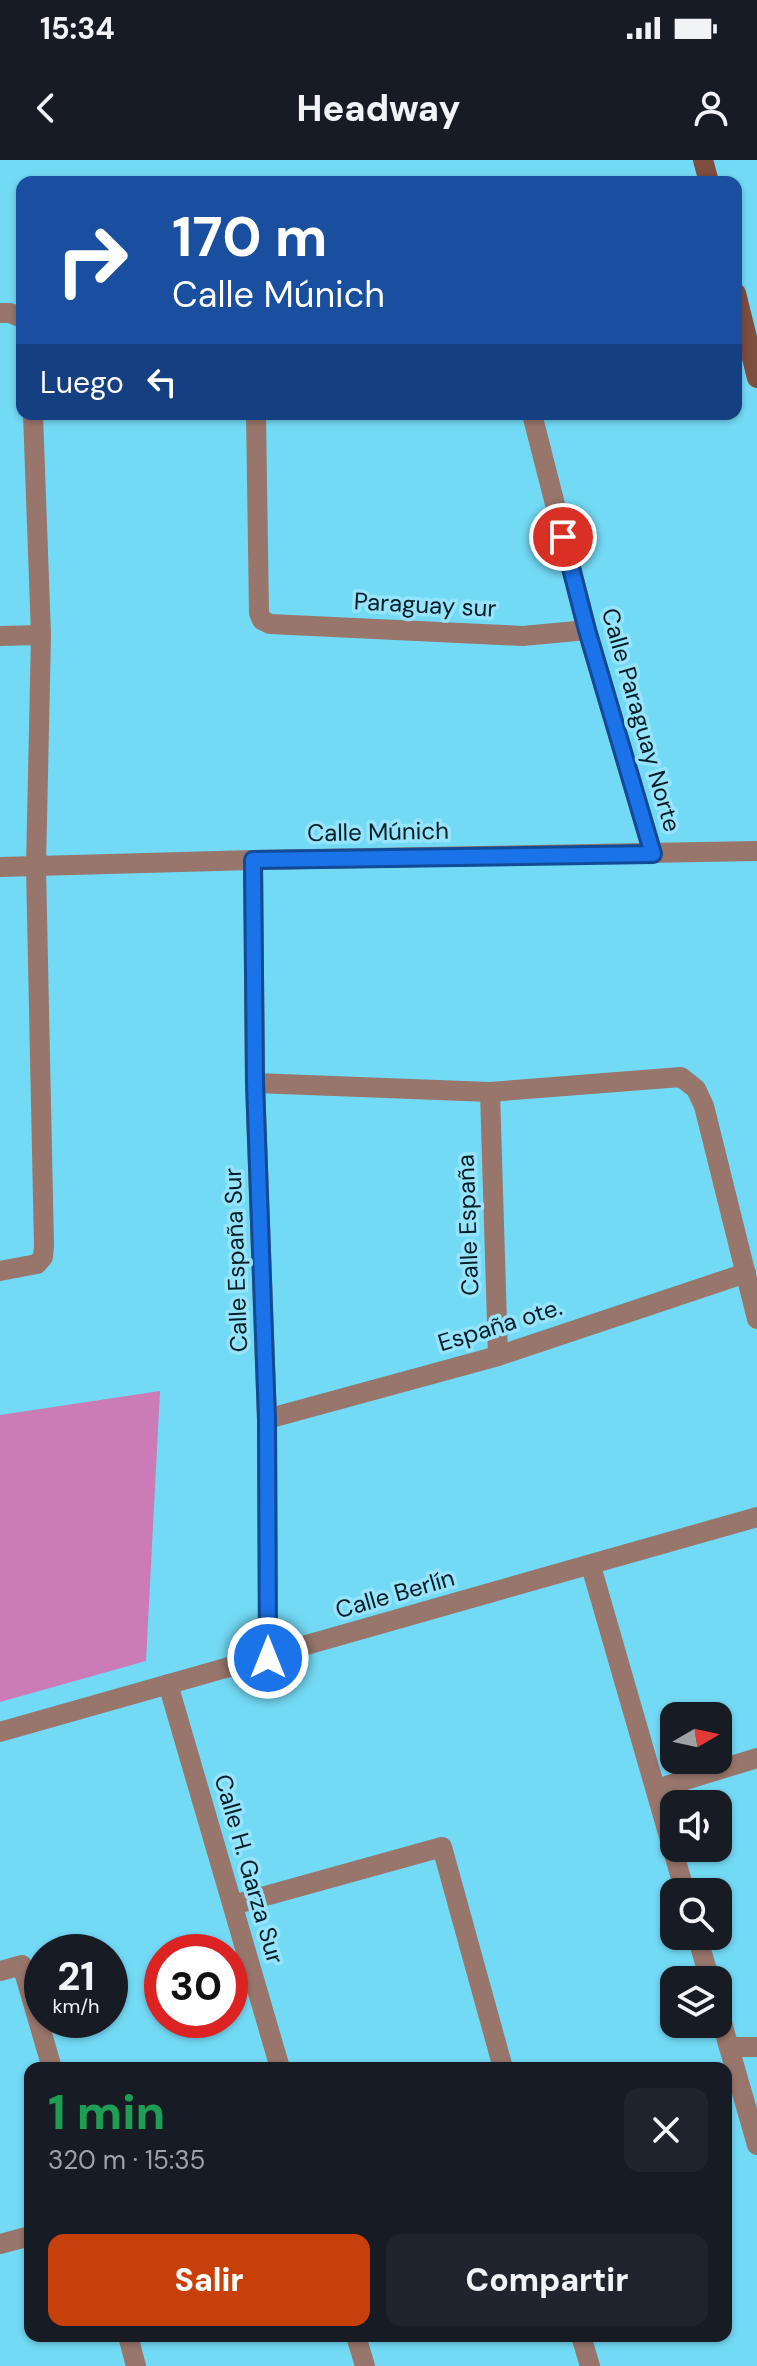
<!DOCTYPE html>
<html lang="es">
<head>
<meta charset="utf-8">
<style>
  body { margin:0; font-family:"DM Sans",sans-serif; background:#20242c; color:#f1f3f6; height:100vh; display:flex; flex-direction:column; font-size:30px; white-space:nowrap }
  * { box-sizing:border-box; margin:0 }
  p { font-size:26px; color:#9ea1a6 }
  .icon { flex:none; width:44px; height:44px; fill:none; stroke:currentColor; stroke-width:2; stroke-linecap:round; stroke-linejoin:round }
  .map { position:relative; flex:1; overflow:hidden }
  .details { position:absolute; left:24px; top:1902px; width:708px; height:280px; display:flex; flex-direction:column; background:#171b24; border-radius:16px; box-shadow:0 2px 6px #0004 }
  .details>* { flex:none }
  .guide { position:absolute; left:16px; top:16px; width:726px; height:244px; border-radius:16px; box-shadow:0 2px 6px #0004; background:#1a4fa0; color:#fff; overflow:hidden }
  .needle { width:52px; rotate:81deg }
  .fabs { position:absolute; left:660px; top:1542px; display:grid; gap:16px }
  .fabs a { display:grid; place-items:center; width:72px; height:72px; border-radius:16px; background:#171b24; box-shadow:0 2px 6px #0004; font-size:40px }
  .speed { position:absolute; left:24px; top:1774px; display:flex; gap:16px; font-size:40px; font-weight:700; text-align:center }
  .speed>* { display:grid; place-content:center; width:104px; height:104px; border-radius:50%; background:#171b24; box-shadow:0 2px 6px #0004; line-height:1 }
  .speed small { font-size:20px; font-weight:400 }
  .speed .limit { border:12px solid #d22; background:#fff; color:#111 }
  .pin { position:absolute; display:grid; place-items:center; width:68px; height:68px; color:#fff; margin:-34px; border:4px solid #fff; border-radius:50%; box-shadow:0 2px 8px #0007 }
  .me { position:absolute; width:88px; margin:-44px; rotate:0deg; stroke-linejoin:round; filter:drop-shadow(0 0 6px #0008) }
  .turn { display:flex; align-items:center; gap:28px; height:168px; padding:0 24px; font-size:36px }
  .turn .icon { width:104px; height:104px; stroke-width:2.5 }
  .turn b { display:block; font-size:56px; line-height:68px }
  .then { display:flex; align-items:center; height:76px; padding:0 24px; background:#0003; gap:16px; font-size:30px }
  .round { display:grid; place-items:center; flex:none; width:84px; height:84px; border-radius:16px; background:#20242c }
  .head { display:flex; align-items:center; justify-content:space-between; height:136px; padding:0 24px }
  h1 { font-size:48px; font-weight:800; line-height:60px; color:#1e9e55 }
  .primary-button { display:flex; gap:16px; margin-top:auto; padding:16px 24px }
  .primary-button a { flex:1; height:92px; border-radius:16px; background:#c7400a; color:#fff; font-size:32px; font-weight:800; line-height:92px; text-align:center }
  .primary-button a+a { background:#20242c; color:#f1f3f6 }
  .status { display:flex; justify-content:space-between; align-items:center; height:56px; padding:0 40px; background:#171b24; direction:ltr }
  .status svg { height:22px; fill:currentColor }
  header { display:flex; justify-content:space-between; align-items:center; height:104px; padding:0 24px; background:#171b24; font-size:36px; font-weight:800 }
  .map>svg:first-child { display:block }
  .green { fill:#cb7bb5 }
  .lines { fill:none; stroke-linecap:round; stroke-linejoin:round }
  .street { stroke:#98766b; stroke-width:20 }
  .secondary { stroke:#7d4d3e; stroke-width:20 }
  .route-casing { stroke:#114b97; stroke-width:20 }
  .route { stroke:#1a73e8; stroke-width:14 }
  .labels { text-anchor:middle; stroke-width:7; stroke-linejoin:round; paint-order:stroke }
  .street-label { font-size:24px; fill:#001c24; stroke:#96e4fb }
</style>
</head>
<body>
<div class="status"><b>15:34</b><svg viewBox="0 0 49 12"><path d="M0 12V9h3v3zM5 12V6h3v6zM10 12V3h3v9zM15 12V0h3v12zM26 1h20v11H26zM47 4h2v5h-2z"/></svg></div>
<header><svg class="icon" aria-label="back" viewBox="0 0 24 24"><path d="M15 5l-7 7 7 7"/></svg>Headway<svg class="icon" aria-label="person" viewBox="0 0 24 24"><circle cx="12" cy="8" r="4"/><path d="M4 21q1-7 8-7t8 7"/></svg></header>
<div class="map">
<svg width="757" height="2206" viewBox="0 0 757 2206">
  <rect width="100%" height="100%" fill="#73daf6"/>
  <path class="green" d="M160 1231 146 1501 0 1542V1255Z"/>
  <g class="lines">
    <g class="street">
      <path d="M0 153H10L22 158"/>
      <path d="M256 254 259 453 262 460 270 464 523 476 587 470"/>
      <path d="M532 254 587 470 653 694"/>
      <path d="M0 476 41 475"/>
      <path d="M253 700 255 923 267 1259 268 1498"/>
      <path d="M0 707 253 700 757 691"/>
      <path d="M255 923 490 932 681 917 696 929 704 946 757 1159"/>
      <path d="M490 932 498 1196"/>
      <path d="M0 1111 37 1104 43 1097 44 1086 36 707 41 475 33 254"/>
      <path d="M267 1259 498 1196 746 1113"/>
      <path d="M591 1406 685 1732"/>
      <path d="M168 1524 280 1908"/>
      <path d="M0 1572 757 1357"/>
      <path d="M656 1629 757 1598"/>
      <path d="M233 1745 442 1687 503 1908"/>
      <path d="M697 1776 710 1820"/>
      <path d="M0 1811 22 1805 52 1908"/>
      <path d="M718 1849 757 1985"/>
      <path d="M729 1887H757"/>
      <path d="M0 2084 30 2076"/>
      <path d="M128 2176 136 2206"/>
      <path d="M356 2176 365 2206"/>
      <path d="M581 2176 590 2206"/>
    </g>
    <g class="secondary">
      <path d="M703 0 709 22"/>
      <path d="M736 133 757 218"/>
    </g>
  </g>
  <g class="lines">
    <defs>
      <path id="route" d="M268 1498 267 1259 255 923 253 700 653 694 587 470 563 377"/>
    </defs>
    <use href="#route" class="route-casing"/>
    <use href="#route" class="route"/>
  </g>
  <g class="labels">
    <g class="street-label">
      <text transform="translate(425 445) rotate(3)" y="8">Paraguay sur</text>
      <text transform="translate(641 560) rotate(74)" y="8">Calle Paraguay Norte</text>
      <text transform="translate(378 672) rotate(-1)" y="8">Calle Múnich</text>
      <text transform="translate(468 1065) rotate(-92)" y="8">Calle España</text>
      <text transform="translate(236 1100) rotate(-92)" y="8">Calle España Sur</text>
      <text transform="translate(500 1165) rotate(-17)" y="8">España ote.</text>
      <text transform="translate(395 1434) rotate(-16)" y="8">Calle Berlín</text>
      <text transform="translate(249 1709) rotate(74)" y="8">Calle H. Garza Sur</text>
    </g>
  </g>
</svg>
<div class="fabs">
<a><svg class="needle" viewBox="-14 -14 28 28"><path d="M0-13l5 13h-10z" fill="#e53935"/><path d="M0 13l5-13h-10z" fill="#9ea1a6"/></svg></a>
<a><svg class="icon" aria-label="sound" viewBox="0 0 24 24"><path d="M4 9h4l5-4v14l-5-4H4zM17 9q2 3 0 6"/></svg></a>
<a><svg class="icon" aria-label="search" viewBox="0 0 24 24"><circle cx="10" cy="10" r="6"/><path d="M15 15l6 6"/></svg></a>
<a><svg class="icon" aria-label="layers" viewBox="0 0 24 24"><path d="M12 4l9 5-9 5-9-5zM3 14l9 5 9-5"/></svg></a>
</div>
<div class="speed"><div>21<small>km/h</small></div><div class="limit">30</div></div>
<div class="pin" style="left:563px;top:377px;background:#d93025"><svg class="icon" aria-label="arrive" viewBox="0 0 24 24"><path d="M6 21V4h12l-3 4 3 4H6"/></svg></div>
<svg class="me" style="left:268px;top:1498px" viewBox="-20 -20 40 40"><circle r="17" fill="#1a73e8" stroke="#fff" stroke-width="3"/><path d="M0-11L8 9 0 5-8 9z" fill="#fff"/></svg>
<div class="guide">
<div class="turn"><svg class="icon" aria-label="right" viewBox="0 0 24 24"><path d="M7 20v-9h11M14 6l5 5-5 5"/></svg><div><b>170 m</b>Calle Múnich</div></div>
<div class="then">Luego<svg class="icon" aria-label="left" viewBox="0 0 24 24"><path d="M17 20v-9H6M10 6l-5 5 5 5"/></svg></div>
</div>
<section class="details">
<div class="head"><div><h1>1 min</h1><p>320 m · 15:35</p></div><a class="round"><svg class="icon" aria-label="close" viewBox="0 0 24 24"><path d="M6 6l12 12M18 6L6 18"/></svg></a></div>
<div class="primary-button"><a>Salir</a><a>Compartir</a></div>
</section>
</div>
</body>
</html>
